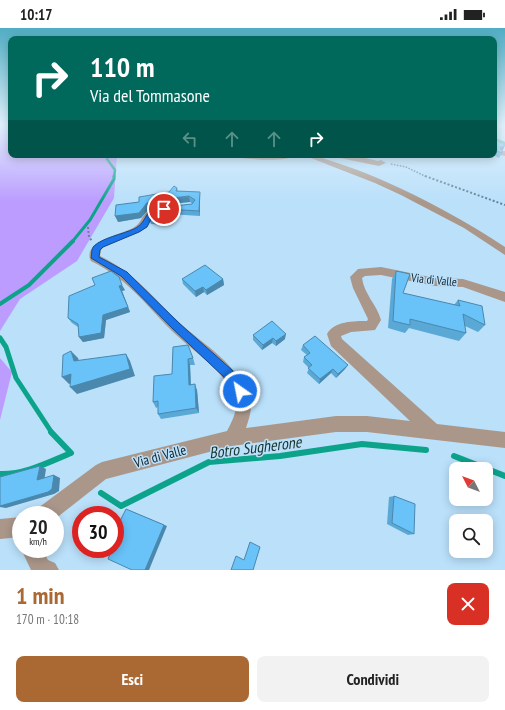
<!DOCTYPE html>
<html lang="it">
<head>
<meta charset="utf-8">
<style>
  body { margin:0; font-family:"PT Sans Narrow",sans-serif; background:#f2f2f2; color:#222; height:100vh; display:flex; flex-direction:column; font-size:15px; white-space:nowrap }
  * { box-sizing:border-box; margin:0 }
  p { font-size:13px; color:#767676 }
  .icon { flex:none; width:22px; height:22px; fill:none; stroke:currentColor; stroke-width:2; stroke-linecap:round; stroke-linejoin:round }
  .map { position:relative; height:542px; overflow:hidden }
  .sheet { display:flex; flex-direction:column; background:#fff; flex:1 }
  .sheet>* { flex:none }
  .guide { position:absolute; left:8px; top:8px; width:489px; height:122px; border-radius:8px; box-shadow:0 2px 10px #0003; background:#00695c; color:#fff; overflow:hidden }
  .needle { width:26px; rotate:312deg }
  .buttons { position:absolute; left:449px; top:434px; display:grid; gap:8px }
  .buttons a { display:grid; place-items:center; width:44px; height:44px; border-radius:8px; background:#fff; box-shadow:0 2px 10px #0003; font-size:20px }
  .speed { position:absolute; left:12px; top:478px; display:flex; gap:8px; font-size:20px; font-weight:700; text-align:center }
  .speed>* { display:grid; place-content:center; width:52px; height:52px; border-radius:50%; background:#fff; box-shadow:0 2px 10px #0003; line-height:1 }
  .speed small { font-size:10px; font-weight:400 }
  .speed .limit { border:6px solid #d22; background:#fff; color:#111 }
  .pin { position:absolute; display:grid; place-items:center; width:34px; height:34px; color:#fff; margin:-17px; border:2px solid #fff; border-radius:50%; box-shadow:0 1px 4px #0007 }
  .me { position:absolute; width:44px; margin:-22px; rotate:327deg; stroke-linejoin:round; filter:drop-shadow(0 0 3px #0008) }
  .turn { display:flex; align-items:center; gap:14px; height:84px; padding:0 16px; font-size:18px }
  .turn .icon { width:52px; height:52px; stroke-width:2.5 }
  .turn b { display:block; font-size:28px; line-height:34px }
  .lanes { display:flex; align-items:center; height:38px; padding:0 16px; background:#0003; justify-content:center; gap:20px; direction:ltr }
  .lanes .off { opacity:.35 }
  .round { display:grid; place-items:center; flex:none; width:42px; height:42px; border-radius:8px; background:#f2f2f2 }
  .headline { display:flex; align-items:center; justify-content:space-between; height:68px; padding:0 16px }
  h1 { font-size:24px; font-weight:700; line-height:30px; color:#aa6833 }
  .action { display:flex; gap:8px; margin-top:auto; padding:8px 16px }
  .action a { flex:1; height:46px; border-radius:8px; background:#aa6833; color:#fff; font-size:16px; font-weight:700; line-height:46px; text-align:center }
  .action a+a { background:#f2f2f2; color:#222 }
  .status { display:flex; justify-content:space-between; align-items:center; height:28px; padding:0 20px; background:#fff; direction:ltr }
  .status svg { height:11px; fill:currentColor }
  .map>svg:first-child { display:block }
  .green { fill:#bc9dff }
  .lines { fill:none; stroke-linecap:round; stroke-linejoin:round }
  .stream-far4 { stroke:#0ca38b; stroke-width:2.5 }
  .stream-far3 { stroke:#0ca38b; stroke-width:3 }
  .stream-far2 { stroke:#0ca38b; stroke-width:4 }
  .stream-far1 { stroke:#0ca38b; stroke-width:5 }
  .stream { stroke:#0ca38b; stroke-width:6 }
  .path-far1 { stroke:#678497; stroke-width:1.5; stroke-dasharray:1.5 1.5; stroke-linecap:butt }
  .path { stroke:#678497; stroke-width:2; stroke-dasharray:2 2; stroke-linecap:butt }
  .minor { fill:#aa9789; fill-rule:evenodd }
  .wall { fill:#5aa8d6 }
  .shaded-wall { fill:#4a88ae }
  .building { fill:#69c3f9; stroke:#4a88ae }
  .route { fill:#1a73e8; stroke:#114b97 }
  .labels { text-anchor:middle; stroke-width:3; stroke-linejoin:round; paint-order:stroke }
  .street-label { font-size:12px; fill:#122531; stroke:#bae0fa }
  .near-street-label { font-size:14px; fill:#122531; stroke:#bae0fa }
  .near-water-label { font-size:16px; font-style:italic; fill:#19332d; stroke:#bae0fa }
</style>
</head>
<body>
<div class="status"><b>10:17</b><svg viewBox="0 0 49 12"><path d="M0 12V9h3v3zM5 12V6h3v6zM10 12V3h3v9zM15 12V0h3v12zM26 1h20v11H26zM47 4h2v5h-2z"/></svg></div>
<div class="map">
<svg width="505" height="542" viewBox="0 0 505 542">
  <rect width="100%" height="100%" fill="#bae0fa"/>
  <g class="green">
    <path d="M0 97H11V127H117L114 170 77 233 20 271 0 303Z"/>
    <path d="M0 330 12 344 0 392Z"/>
  </g>
  <g class="lines">
    <g class="stream-far4">
      <path d="M494 111 505 115"/>
      <path d="M107 127V131L115 142 114 149"/>
    </g>
    <path class="stream-far3" d="M72 214 90 192 114 151V148"/>
    <path class="stream-far2" d="M0 276 29 257 73 213"/>
    <path class="stream-far1" d="M0 310 6 319 16 350 52 405"/>
    <g class="stream">
      <path d="M454 428 505 448"/>
      <path d="M0 446C24 447 49 434 71 425L51 404"/>
      <path d="M101 465 121 478 209 434 280 428 362 416 426 422"/>
    </g>
    <path class="path-far1" d="M391 136 406 139 427 149"/>
    <g class="path">
      <path d="M425 148 505 177"/>
      <path d="M88 199 89 209 92 213"/>
    </g>
    <g class="minor">
      <path d="M501 123H505V128L501 127Z"/>
      <path d="M227 127H296C286 135 248 131 234 129Z"/>
      <path d="M303 127H314C337 135 360 142 382 152 425 171 466 193 505 219V227L464 200 401 167 375 155Z"/>
      <path d="M334 127H352L378 133 381 132 386 135 379 138 335 129Z"/>
      <path d="M171 177 174 178 175 180 174 182 159 184 154 188 147 199 140 204 104 219 101 222 100 228C135 245 153 270 180 295 205 318 238 336 250 370 253 381 249 390 246 400L336 388H367L410 393 331 318 327 306C334 293 354 293 367 293L368 291 353 260 350 249 358 241 381 239 435 250 463 251 505 264V274L463 259 435 258 381 247 365 248 362 250C364 266 377 277 381 292L375 302 351 304 341 308 342 311 437 396 505 404V420L367 404H336L232 418 106 451 55 491V487H35L38 480 96 437 102 434 227 403C232 393 238 383 235 371 227 344 191 322 171 302 143 274 129 252 91 233 81 214 122 206 133 200 141 196 141 189 147 184 153 178 163 178 171 177Z"/>
      <path d="M21 489V509L0 511V491Z"/>
      <path d="M21 521H42L48 532 55 535 59 542H31Z"/>
    </g>
  </g>
  <g class="wall">
    <path d="M494 111 505 117V118L502 122V125L499 130 493 127H494Z"/>
    <path d="M177 160 178 163 200 164V188L169 186 164 197 151 196 149 191 157 180 192 176H193L190 174 157 177 149 181 141 190 118 194 169 164Z"/>
    <path d="M396 243 403 265 454 277 458 272 485 297 478 304 465 298 466 305 459 313 409 300 405 305 388 300 392 251Z"/>
    <path d="M182 251H223L224 257 207 267 204 264 196 269 183 256Z"/>
    <path d="M95 257 125 262 122 263 130 284 106 292 104 310 83 314 79 309 78 299 72 295 68 290Z"/>
    <path d="M253 307 285 311 276 318 272 315 262 322 253 312Z"/>
    <path d="M303 317 348 337 345 341 336 350 331 345 319 356 307 345 309 340 303 334 304 329 307 327 301 322Z"/>
    <path d="M173 319 193 330 195 337H190L191 357 197 362 199 385 161 391 158 386V379L156 380 153 374 172 346Z"/>
    <path d="M394 468 414 506 408 507 387 496 389 469Z"/>
  </g>
  <g class="shaded-wall">
    <path d="M505 117 503 122 498 124 500 120Z"/>
    <path d="M200 164V188L199 183Z"/>
    <path d="M189 168 190 174 157 177 149 181 141 190 118 194 115 188 155 172Z"/>
    <path d="M167 181 169 186 164 197 162 192Z"/>
    <path d="M223 251 224 257 207 267 206 262Z"/>
    <path d="M122 257 125 262 122 263 130 284 106 292 104 310 83 314 79 309 103 287 119 258Z"/>
    <path d="M203 259 204 264 196 269 195 263Z"/>
    <path d="M286 306 285 311 276 318V313Z"/>
    <path d="M273 310 272 315 262 322 263 317Z"/>
    <path d="M71 323 78 330 81 340 74 333Z"/>
    <path d="M126 326 130 333 135 348 77 366 70 359Z"/>
    <path d="M188 331 190 337 191 363 189 357Z"/>
    <path d="M348 337 345 341 336 350 338 346Z"/>
    <path d="M333 341 331 345 319 356 320 351Z"/>
    <path d="M71 346 78 352 69 356 62 349Z"/>
    <path d="M195 356 197 362 199 385 196 380Z"/>
    <path d="M40 438 46 441 44 454 37 452Z"/>
    <path d="M54 447 60 450 59 463 54 466 6 480 0 479V478Z"/>
    <path d="M126 481 167 498 149 542H145Z"/>
  </g>
  <g class="building">
    <path d="M494 111 505 117 500 120 502 122V125L494 122Z"/>
    <path d="M174 158 177 160 176 163 200 164 199 183 167 181 162 192 149 191 157 180 192 176 195 172 189 168 155 172 147 175 139 185 115 188 116 177 139 174V169L169 164Z"/>
    <path d="M205 237 223 251 206 262 203 259 195 263 182 251Z"/>
    <path d="M111 243 119 249 122 257 119 258 128 279 103 287 101 305 79 309 78 296 68 290 69 268 95 257 92 250Z"/>
    <path d="M396 243 410 246 403 265 460 278 458 272 482 278 485 297 463 286 466 305 410 291V297L393 293Z"/>
    <path d="M272 293 286 306 276 313 273 310 263 317 253 307Z"/>
    <path d="M315 308 348 337 338 346 333 341 320 351 308 340 312 337 304 329 310 325 303 317Z"/>
    <path d="M188 317 193 330 188 331 189 357 195 356 196 380 158 386V373L153 374 154 348 172 346 173 319Z"/>
    <path d="M71 323 74 333 126 326 130 341 70 359 71 346 62 349 63 327Z"/>
    <path d="M40 438 37 452 54 447 52 461 48 464 0 478V449Z"/>
    <path d="M394 468 415 476 414 506 392 495Z"/>
    <path d="M126 481 164 497 145 542H132L108 531 112 521H115V515L119 505 115 503Z"/>
    <path d="M250 514 260 519 253 542H231L236 528 244 532Z"/>
  </g>
  <linearGradient id="sky" x2="0" y2="1"><stop stop-color="#50adc3"/><stop offset="0.56" stop-color="#e0f1fd"/><stop offset="1" stop-color="#e0f1fd" stop-opacity="0"/></linearGradient>
  <rect width="505" height="173" fill="url(#sky)"/>
  <path class="route" d="M164 179 168 181 167 182 158 184 153 187 147 199 139 204 103 219 100 222 99 229 127 244 180 296 232 342 246 363 244 367 240 369 236 367 224 349 173 301 121 248 91 230C92 226 91 221 94 218 102 210 123 206 134 201 150 193 141 181 164 179Z"/>
  <g class="labels">
    <g class="street-label">
      <text transform="translate(434 252) rotate(6)" y="4">Via di Valle</text>
    </g>
    <g class="near-street-label">
      <text transform="translate(160 428) rotate(-15)" y="5">Via di Valle</text>
    </g>
    <g class="near-water-label">
      <text transform="translate(255 419) rotate(-7)" y="6">Botro Sugherone</text>
    </g>
  </g>
</svg>
<div class="buttons">
<a><svg class="needle" viewBox="-14 -14 28 28"><path d="M0-13l5 13h-10z" fill="#e53935"/><path d="M0 13l5-13h-10z" fill="#767676"/></svg></a>
<a><svg class="icon" aria-label="search" viewBox="0 0 24 24"><circle cx="10" cy="10" r="6"/><path d="M15 15l6 6"/></svg></a>
</div>
<div class="speed"><div>20<small>km/h</small></div><div class="limit">30</div></div>
<div class="pin" style="left:164px;top:181px;background:#d93025"><svg class="icon" aria-label="arrive" viewBox="0 0 24 24"><path d="M6 21V4h12l-3 4 3 4H6"/></svg></div>
<svg class="me" style="left:240px;top:363px" viewBox="-20 -20 40 40"><circle r="17" fill="#1a73e8" stroke="#fff" stroke-width="3"/><path d="M0-11L8 9 0 5-8 9z" fill="#fff"/></svg>
<div class="guide">
<div class="turn"><svg class="icon" aria-label="right" viewBox="0 0 24 24"><path d="M7 20v-9h11M14 6l5 5-5 5"/></svg><div><b>110 m</b>Via del Tommasone</div></div>
<div class="lanes"><svg class="icon off" aria-label="left" viewBox="0 0 24 24"><path d="M17 20v-9H6M10 6l-5 5 5 5"/></svg><svg class="icon off" aria-label="ahead" viewBox="0 0 24 24"><path d="M12 20V5M6 11l6-6 6 6"/></svg><svg class="icon off" aria-label="ahead" viewBox="0 0 24 24"><path d="M12 20V5M6 11l6-6 6 6"/></svg><svg class="icon" aria-label="right" viewBox="0 0 24 24"><path d="M7 20v-9h11M14 6l5 5-5 5"/></svg></div>
</div>
</div>
<section class="sheet">
<div class="headline"><div><h1>1 min</h1><p>170 m · 10:18</p></div><a class="round" style="background:#d93025;color:#fff"><svg class="icon" aria-label="close" viewBox="0 0 24 24"><path d="M6 6l12 12M18 6L6 18"/></svg></a></div>
<div class="action"><a>Esci</a><a>Condividi</a></div>
</section>
</body>
</html>
